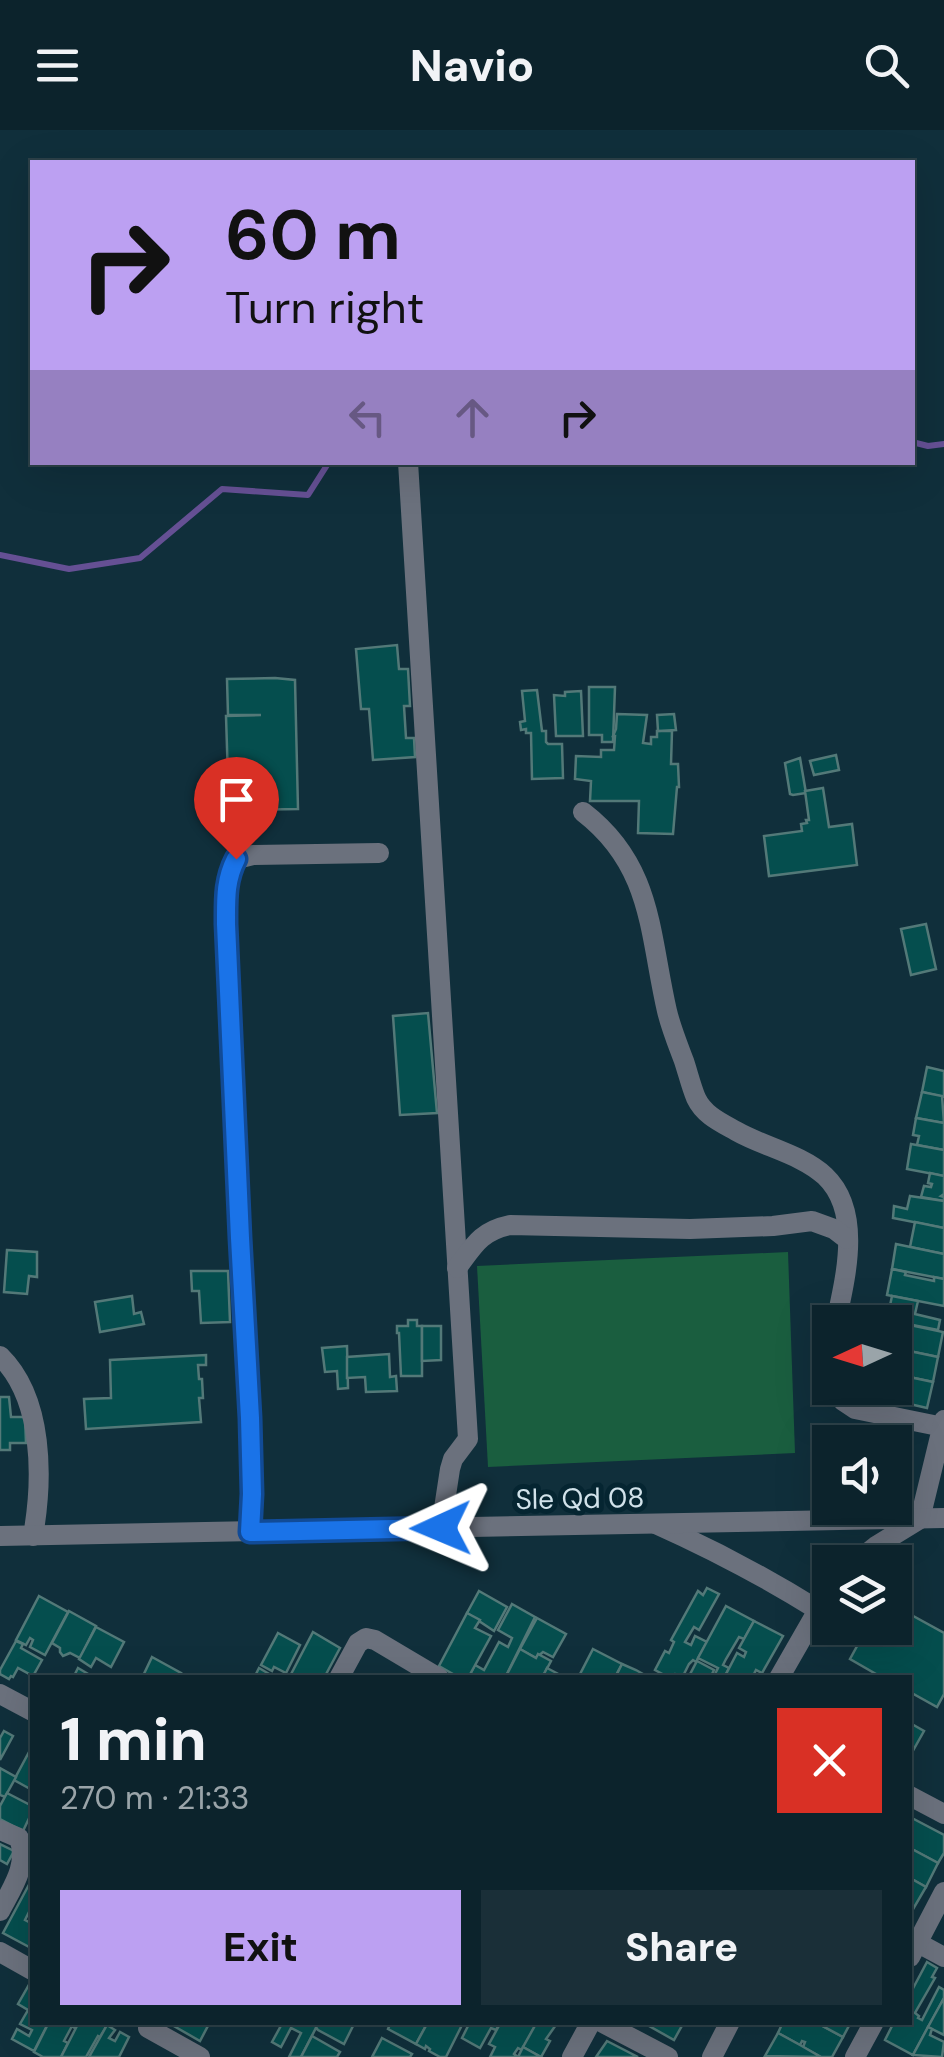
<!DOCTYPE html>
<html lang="en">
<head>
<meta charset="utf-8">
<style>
  body { margin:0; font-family:"DM Sans",sans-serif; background:#1a2f38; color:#f1f3f6; height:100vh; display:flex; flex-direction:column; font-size:38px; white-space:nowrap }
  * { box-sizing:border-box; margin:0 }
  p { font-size:32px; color:#9aa4a9 }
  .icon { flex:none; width:55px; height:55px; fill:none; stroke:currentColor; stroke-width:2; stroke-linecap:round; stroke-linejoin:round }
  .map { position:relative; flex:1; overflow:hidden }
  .details { position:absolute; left:30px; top:1545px; width:882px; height:350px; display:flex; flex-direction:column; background:#0c232c; border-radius:0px; box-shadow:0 10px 40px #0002,0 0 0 2px #2c4048 }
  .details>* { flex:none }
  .guide { position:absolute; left:30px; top:30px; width:885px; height:305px; border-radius:0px; box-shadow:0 10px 40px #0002,0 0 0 2px #2c4048; background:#bca0f2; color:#111; overflow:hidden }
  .needle { width:65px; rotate:266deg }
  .fabs { position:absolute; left:812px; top:1175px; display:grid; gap:20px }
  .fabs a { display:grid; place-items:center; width:100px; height:100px; border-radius:0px; background:#0c232c; box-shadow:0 10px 40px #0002,0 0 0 2px #2c4048; font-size:50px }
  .pin { position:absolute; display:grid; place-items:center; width:85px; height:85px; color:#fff; margin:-102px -42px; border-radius:50% 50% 50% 0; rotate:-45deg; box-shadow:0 0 10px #0007 }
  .pin .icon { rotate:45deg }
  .me { position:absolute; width:110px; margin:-55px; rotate:269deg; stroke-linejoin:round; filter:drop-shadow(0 0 8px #0008) }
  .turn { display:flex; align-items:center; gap:35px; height:210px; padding:0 30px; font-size:45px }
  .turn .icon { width:130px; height:130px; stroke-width:2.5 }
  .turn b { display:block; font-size:70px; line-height:85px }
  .lanes { display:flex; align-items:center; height:95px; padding:0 30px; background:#0003; justify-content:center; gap:50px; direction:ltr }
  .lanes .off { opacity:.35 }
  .round { display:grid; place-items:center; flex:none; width:105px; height:105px; border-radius:0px; background:#1a2f38 }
  .overview { display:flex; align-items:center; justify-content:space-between; height:170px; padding:0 30px }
  h1 { font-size:60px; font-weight:800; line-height:75px }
  .cta { display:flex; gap:20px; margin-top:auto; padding:20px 30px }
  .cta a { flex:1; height:115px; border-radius:0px; background:#bca0f2; color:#111; font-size:40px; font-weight:800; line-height:115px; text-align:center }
  .cta a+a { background:#1a2f38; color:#f1f3f6 }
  header { display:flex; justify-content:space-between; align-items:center; height:130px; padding:0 30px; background:#0c232c; font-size:45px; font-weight:800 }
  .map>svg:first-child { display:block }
  .green { fill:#1a5e3f }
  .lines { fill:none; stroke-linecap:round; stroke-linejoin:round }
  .stream { stroke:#655094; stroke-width:6 }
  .building { fill:#054e4e; stroke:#537978; stroke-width:2.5 }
  .minor { stroke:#6b717d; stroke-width:20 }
  .tertiary { stroke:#6b717d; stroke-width:20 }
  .route-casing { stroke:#114b97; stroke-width:25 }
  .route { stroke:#1a73e8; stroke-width:18 }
  .labels { text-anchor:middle; stroke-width:10; stroke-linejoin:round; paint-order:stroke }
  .street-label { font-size:28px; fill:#d1e2ea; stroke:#052531 }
</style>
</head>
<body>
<header><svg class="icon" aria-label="menu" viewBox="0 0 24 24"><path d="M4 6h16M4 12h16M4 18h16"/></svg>Navio<svg class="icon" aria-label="search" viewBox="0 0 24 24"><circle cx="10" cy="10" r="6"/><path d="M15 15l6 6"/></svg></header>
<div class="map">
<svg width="944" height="1927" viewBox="0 0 944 1927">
  <rect width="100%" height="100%" fill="#102f3b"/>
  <path class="green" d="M788 1122 795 1323 488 1337 477 1136Z"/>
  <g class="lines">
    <g class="stream">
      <path d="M912 312 928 316 944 314"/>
      <path d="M0 425 69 439 140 428 222 359 308 365 329 332"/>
    </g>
  </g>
  <g class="building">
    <path d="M397 515 399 539H408L410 576H404L406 608H414L415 627 373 630 369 579H361L356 519Z"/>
    <path d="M275 548 295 550 298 679 229 680 226 586 261 585H228L227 549Z"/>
    <path d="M589 557H615L613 612H602V605H589Z"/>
    <path d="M537 560 542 601H546V612L548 614H562L563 648 532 649 531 603H526V599L521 600 520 592 525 591 522 561Z"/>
    <path d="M581 561 583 606H556L554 565 565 566V562Z"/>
    <path d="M617 584 647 585 643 613 651 614V607H657V601H672L671 634H678L679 657H677L673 704 638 703 639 671H590L591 651 575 649 576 626 601 627V620H614L615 606H613L616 599Z"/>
    <path d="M674 584 676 600 658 601 657 585Z"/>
    <path d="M836 625 839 640 814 645 810 631Z"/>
    <path d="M800 628 806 663 793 665 790 664 785 633Z"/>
    <path d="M823 658 829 697 852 694 857 735 769 746 764 706 802 701 801 694 807 693 806 690H809L805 661Z"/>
    <path d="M926 794 936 839 911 845 901 799Z"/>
    <path d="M428 883 437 983 400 985 393 886Z"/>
    <path d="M927 937 944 941V967L922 962Z"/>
    <path d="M922 962 942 966 944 993 916 988Z"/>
    <path d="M916 988 944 993V1020L917 1015 919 1006 913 1005Z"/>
    <path d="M911 1014 944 1020V1046L907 1039Z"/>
    <path d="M930 1043 944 1046V1064L941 1066 944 1067V1071L921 1067 924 1056 931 1057 932 1054 928 1053Z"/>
    <path d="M910 1066 944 1071V1098L893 1088 894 1076 907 1079Z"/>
    <path d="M915 1092 944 1098V1124L910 1117Z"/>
    <path d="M896 1114 944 1124V1149L892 1139Z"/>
    <path d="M7 1120 37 1122V1147L29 1146 27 1164 4 1162Z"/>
    <path d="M892 1139 906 1142 905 1145 934 1151V1147L944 1149V1176L887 1165Z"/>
    <path d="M191 1141H228L230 1192 201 1193 199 1161H192Z"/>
    <path d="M132 1166 134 1184 141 1182 144 1194 100 1202 95 1172Z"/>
    <path d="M892 1166 918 1171 915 1184 940 1190 938 1200 887 1190Z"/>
    <path d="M408 1190H417V1196H422V1246H401L399 1203H397V1196H408Z"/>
    <path d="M888 1190 907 1194 903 1214 895 1213V1192H888Z"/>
    <path d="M910 1195 943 1202 938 1227 904 1220Z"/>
    <path d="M422 1196H441V1230L422 1231Z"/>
    <path d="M347 1216 348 1258 338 1259 337 1241 325 1242 322 1218Z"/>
    <path d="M895 1218 938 1227 933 1252 895 1244Z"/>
    <path d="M389 1224 390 1247 396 1246 397 1261 366 1262 365 1247 347 1248V1227Z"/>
    <path d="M206 1225V1235H198L199 1249H202L203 1268H199L201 1292 86 1299 84 1269 111 1268 110 1230Z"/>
    <path d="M895 1244 933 1252 927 1278 879 1267 881 1258H895Z"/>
    <path d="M0 1267H9L11 1287H25L26 1313H10V1320H0Z"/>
    <path d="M707 1458 719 1464 699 1500 694 1497 685 1512 691 1515 695 1506 707 1512 696 1532 693 1530 689 1534 682 1548 675 1544 670 1548 655 1540 665 1521 669 1523 674 1512 671 1510 698 1461 703 1465Z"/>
    <path d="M479 1461 507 1477 494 1501 467 1483Z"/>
    <path d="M39 1466 68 1482 45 1525 30 1517 33 1510 30 1508 26 1515 16 1510Z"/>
    <path d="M512 1474 535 1487 505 1548H468L475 1535 484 1540 499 1512 508 1517 512 1508 498 1500Z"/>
    <path d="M726 1476 754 1491 744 1509 739 1507 726 1529 723 1535 729 1538 724 1548H713L718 1538 698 1528Z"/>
    <path d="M895 1476 944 1503V1564L937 1577 910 1562V1548H883L850 1529 867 1498H895Z"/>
    <path d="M69 1481 96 1496 80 1528 70 1523 63 1526 60 1522V1518L52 1513Z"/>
    <path d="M467 1483 480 1490 475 1498 491 1506 468 1548H460L439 1536Z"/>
    <path d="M537 1488 566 1504 553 1527 543 1522 536 1528 520 1519Z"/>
    <path d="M754 1491 783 1506 762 1543 756 1540 752 1548H724L737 1523 744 1527 746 1522 739 1518Z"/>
    <path d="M96 1497 124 1512 111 1537 96 1528 91 1537 79 1529Z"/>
    <path d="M313 1502 340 1518 324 1548H289Z"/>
    <path d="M278 1503 300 1515 286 1543 274 1537 272 1541 261 1535Z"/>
    <path d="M16 1511 23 1514 21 1518 42 1530 33 1546 18 1538 13 1547 11 1546 9 1549 0 1544V1540Z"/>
    <path d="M520 1519 536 1528 538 1524 551 1531 542 1548H505Z"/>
    <path d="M593 1519 622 1534 615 1547 578 1548Z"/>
    <path d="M152 1527 181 1543 178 1548H142Z"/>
    <path d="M697 1531 714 1540 710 1548H688Z"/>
    <path d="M622 1534 636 1540 650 1548H615Z"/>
    <path d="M78 1538 95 1548H73Z"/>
    <path d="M259 1538 276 1548H254Z"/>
    <path d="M547 1538 566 1548H542Z"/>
    <path d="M910 1593 924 1601 910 1626Z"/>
    <path d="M4 1601 13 1606 0 1630V1608Z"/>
    <path d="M29 1622 32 1624V1660L14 1650Z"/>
    <path d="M0 1638 16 1647 5 1667 0 1665Z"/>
    <path d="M7 1663 32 1676V1682L23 1701 0 1689V1676Z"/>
    <path d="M910 1687 944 1705V1723L938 1733 910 1718Z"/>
    <path d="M0 1714 14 1721 7 1734 0 1730Z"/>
    <path d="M910 1718 938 1733 926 1757 910 1748Z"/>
    <path d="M910 1748 926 1757 912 1781 910 1779Z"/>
    <path d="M32 1749V1776L25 1790 31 1793 32 1791 31 1818 3 1803Z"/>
    <path d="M927 1832 937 1838 932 1847 935 1848 915 1883 919 1886 918 1888 922 1890 939 1857 944 1860V1868L913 1925 885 1910 894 1892H910V1864Z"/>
    <path d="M30 1853 32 1854V1892H49L34 1921 12 1909 17 1899 29 1906 32 1900 20 1894 28 1880 18 1874Z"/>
    <path d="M944 1868V1905L928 1897Z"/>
    <path d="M49 1892H79L76 1899 72 1896 64 1911 68 1913 61 1927H43L34 1922Z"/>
    <path d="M79 1892 108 1894 100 1907 98 1906 86 1927H61Z"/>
    <path d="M173 1892H210L200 1911 172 1895Z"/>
    <path d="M283 1892H319L301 1927H289L301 1903 291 1898 281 1917 272 1912Z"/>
    <path d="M319 1892H355L344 1914 318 1900 316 1898Z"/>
    <path d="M391 1892H428L416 1914 388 1899Z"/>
    <path d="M428 1892 463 1893 446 1927H440L429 1921 430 1919 426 1916 425 1919 416 1914Z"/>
    <path d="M470 1892H501L496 1900 491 1898 480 1918 462 1908Z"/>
    <path d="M501 1892H527L535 1896 522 1920 518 1918 514 1924 518 1927H490L495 1917 489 1914Z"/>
    <path d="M537 1892H558L546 1909 550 1911 541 1927 523 1917Z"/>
    <path d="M642 1892H684L674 1910Z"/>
    <path d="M783 1892H815L843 1907 832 1927H821L803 1917 805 1912 802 1911 800 1915 778 1903Z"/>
    <path d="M820 1892H851L843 1907 819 1894Z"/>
    <path d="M107 1895 115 1900 109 1908 115 1911 120 1902 129 1907 119 1927H89Z"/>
    <path d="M928 1897 932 1899 930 1905 944 1912 942 1927 913 1925Z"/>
    <path d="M778 1903 800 1915 821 1927 765 1926Z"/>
    <path d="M312 1906 340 1922 337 1927H301Z"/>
    <path d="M382 1908 412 1924 410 1927H372Z"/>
    <path d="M607 1911 638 1927H596Z"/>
    <path d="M523 1917 541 1927H518Z"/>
  </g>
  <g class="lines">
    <g class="minor">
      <path d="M408 332 468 1309 453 1329 450 1339 441 1398"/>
      <path d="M583 682C653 736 649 803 667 881 671 898 678 915 684 931 688 943 691 956 696 968 704 985 720 992 736 1001 764 1017 801 1024 825 1046 863 1082 845 1149 836 1192"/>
      <path d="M457 1138C474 1115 481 1101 510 1095L690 1099 773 1096 812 1091 834 1099 847 1109"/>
      <path d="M830 1220 828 1231 830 1250"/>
      <path d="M0 1226C44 1269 43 1349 33 1406"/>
      <path d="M833 1258 843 1271 855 1279 943 1297"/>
      <path d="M656 1394C712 1419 765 1447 818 1480L830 1460"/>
      <path d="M250 1402 253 1364 250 1288 240 1109 226 761 230 742 237 729 253 725 379 723"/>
      <path d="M856 1432 876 1416 920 1389 944 1290"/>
      <path d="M339 1548 358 1513 366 1508 375 1510 439 1548"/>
      <path d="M779 1548 818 1480"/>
      <path d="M0 1564 32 1581"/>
      <path d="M910 1666 944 1684"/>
      <path d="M0 1700 19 1708C29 1735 12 1758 0 1781"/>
      <path d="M918 1813 944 1827"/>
      <path d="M0 1822 32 1840"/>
      <path d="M910 1827 944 1762"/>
      <path d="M151 1892 148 1898 200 1927"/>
      <path d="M601 1892 668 1927"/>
      <path d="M572 1927 591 1892"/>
      <path d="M712 1927 730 1892"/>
      <path d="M855 1927 874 1892"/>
    </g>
    <path class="tertiary" d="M0 1406 944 1388"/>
  </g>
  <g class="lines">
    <defs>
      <path id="route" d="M236 729C225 750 226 770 226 794L240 1108 250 1288 252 1364 250 1402 441 1398"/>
    </defs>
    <use href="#route" class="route-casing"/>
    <use href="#route" class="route"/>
  </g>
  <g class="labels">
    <g class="street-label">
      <text transform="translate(580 1368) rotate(-1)" y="10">Sle Qd 08</text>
    </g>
  </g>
</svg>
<div class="fabs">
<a><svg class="needle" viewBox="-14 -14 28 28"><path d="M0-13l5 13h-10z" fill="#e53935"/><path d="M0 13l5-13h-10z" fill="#9aa4a9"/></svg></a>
<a><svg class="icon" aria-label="sound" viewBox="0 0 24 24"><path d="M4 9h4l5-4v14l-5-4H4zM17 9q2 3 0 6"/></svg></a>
<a><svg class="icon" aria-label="layers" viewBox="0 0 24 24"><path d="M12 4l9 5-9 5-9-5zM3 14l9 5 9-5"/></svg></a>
</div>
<div class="pin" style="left:236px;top:729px;background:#d93025"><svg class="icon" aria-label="arrive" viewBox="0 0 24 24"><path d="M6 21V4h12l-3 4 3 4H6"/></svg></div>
<svg class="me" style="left:441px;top:1398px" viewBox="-20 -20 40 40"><path d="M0-17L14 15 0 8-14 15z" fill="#1a73e8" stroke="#fff" stroke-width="4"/></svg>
<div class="guide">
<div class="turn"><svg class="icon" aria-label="right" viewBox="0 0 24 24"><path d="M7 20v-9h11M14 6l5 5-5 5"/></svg><div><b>60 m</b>Turn right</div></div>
<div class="lanes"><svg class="icon off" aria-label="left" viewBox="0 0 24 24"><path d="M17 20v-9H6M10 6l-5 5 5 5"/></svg><svg class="icon off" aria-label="ahead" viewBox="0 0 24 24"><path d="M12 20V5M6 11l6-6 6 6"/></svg><svg class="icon" aria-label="right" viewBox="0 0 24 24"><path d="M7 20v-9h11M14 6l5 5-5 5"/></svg></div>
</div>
<section class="details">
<div class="overview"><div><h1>1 min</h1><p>270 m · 21:33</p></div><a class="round" style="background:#d93025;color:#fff"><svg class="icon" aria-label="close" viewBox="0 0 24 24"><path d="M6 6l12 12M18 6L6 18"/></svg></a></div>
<div class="cta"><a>Exit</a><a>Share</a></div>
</section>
</div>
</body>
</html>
